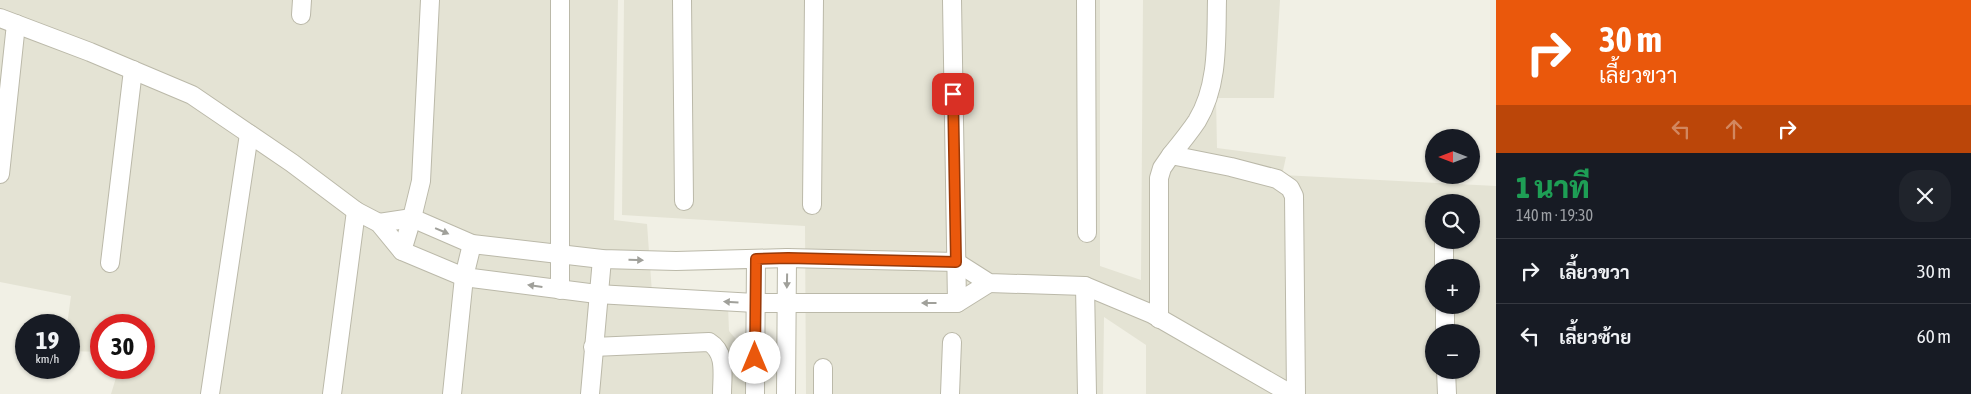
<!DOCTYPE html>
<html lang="th">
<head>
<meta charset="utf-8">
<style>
  body { margin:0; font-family:"Asap Condensed",Sarabun,sans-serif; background:#20242c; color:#f1f3f6; height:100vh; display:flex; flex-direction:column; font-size:19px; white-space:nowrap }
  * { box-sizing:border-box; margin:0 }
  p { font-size:16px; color:#9ea1a6 }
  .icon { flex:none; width:28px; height:28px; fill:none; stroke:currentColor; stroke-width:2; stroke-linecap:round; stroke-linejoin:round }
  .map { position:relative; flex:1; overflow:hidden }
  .side { display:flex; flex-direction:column; background:#171b24; width:475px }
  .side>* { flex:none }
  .top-card { background:#ea580c; color:#fff; overflow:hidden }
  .needle { width:32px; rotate:270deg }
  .tools { position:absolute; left:1425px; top:129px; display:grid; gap:10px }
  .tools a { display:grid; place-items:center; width:55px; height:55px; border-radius:50%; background:#171b24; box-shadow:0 1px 4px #0004; font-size:25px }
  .speed { position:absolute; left:15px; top:314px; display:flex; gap:10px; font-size:25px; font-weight:700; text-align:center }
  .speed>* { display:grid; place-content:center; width:65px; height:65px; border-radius:50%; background:#171b24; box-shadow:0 1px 4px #0004; line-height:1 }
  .speed small { font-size:12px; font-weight:400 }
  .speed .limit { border:8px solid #d22; background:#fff; color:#111 }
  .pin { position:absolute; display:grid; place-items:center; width:42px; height:42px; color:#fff; margin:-21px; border-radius:10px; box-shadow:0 2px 8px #0006 }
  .me { position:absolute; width:55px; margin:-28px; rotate:0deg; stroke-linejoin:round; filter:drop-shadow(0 0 4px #0008) }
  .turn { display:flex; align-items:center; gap:18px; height:105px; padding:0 20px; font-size:22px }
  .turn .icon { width:65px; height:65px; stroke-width:2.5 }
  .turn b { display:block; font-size:35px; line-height:42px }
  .lanes { display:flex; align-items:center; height:48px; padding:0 20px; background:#0003; justify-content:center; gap:25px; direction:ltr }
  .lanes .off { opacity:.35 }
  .round { display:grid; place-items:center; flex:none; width:52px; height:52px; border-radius:20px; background:#20242c }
  .summary { display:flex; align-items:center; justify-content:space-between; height:85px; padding:0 20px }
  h1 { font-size:30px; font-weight:800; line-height:38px; color:#1e9e55 }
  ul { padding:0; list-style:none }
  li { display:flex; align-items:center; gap:15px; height:65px; padding:0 20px; border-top:1px solid #363941 }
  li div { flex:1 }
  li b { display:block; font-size:19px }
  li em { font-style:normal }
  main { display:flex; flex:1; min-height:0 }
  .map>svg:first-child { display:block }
  .residential { fill:#e4e3d4; fill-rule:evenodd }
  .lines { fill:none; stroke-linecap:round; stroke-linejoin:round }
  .minor-casing { stroke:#bbb9a9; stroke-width:20 }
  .minor { stroke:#fff; stroke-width:18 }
  .oneway { fill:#a0a09a }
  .route-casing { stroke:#983908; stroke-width:12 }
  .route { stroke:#ea580c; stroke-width:9 }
</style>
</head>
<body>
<main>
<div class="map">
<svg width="1496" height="394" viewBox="0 0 1496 394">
  <rect width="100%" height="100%" fill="#f1f0e5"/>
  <g class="residential">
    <path d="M0 0H618L614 220 647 224 653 306H728L729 331 746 351 745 394H111L119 368H144V325H101V352L69 351V325H67L71 296 0 282Z"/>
    <path d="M624 0H1100V266L1141 280 1143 0H1280L1274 98H1216L1217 148 1286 157 1282 175 1496 186V394H1146V345L1104 317 1103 394H806L805 226 622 215ZM1434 202H1471V240H1434ZM1434 268H1471V305H1434ZM1434 332H1471V370H1434Z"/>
  </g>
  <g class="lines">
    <defs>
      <g id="minor">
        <path d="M560 0V290"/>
        <path d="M682 0 684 201"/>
        <path d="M952 0 957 303"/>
        <path d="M1086 0 1087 233"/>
        <path d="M301 15 302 0"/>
        <path d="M0 18 90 52 192 95 292 163 356 211 379 223 402 251 464 277 597 294 755 303H957L989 283"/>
        <path d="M1171 155C1180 144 1189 133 1197 121 1219 85 1216 40 1217 0"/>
        <path d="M0 174 16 24"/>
        <path d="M812 205 814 0"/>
        <path d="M379 223 412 218 472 244 602 259 676 261 787 258 956 262 989 283 1085 286 1152 314 1291 394"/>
        <path d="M1444 240V268"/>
        <path d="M402 251 412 218 421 181 430 0"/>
        <path d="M110 263 133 70"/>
        <path d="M1085 286 1087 394"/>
        <path d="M1445 305V332"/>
        <path d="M1159 319V178L1162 168 1171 155 1231 167 1277 179 1290 188 1294 196 1296 394"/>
        <path d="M593 347 709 342C727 353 722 375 722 394"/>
        <path d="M1446 370 1447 394"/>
        <path d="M210 394 249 134"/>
        <path d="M332 394 356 211"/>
        <path d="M452 394 464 277 472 244"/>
        <path d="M590 394 602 259"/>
        <path d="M755 394 756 259"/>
        <path d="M786 394 787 258"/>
        <path d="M823 394V368"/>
        <path d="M950 394 952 342"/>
      </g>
    </defs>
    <use href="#minor" class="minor-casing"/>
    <use href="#minor" class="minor"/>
  </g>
  <defs><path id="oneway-solid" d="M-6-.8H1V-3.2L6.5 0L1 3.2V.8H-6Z" transform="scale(1.25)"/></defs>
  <g class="oneway">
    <use href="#oneway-solid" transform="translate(442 231) rotate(23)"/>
    <use href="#oneway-solid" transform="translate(636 260) rotate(1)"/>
    <use href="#oneway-solid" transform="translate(787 281) rotate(91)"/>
    <use href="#oneway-solid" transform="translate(535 286) rotate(-172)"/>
    <use href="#oneway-solid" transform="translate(731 302) rotate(-177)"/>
    <use href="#oneway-solid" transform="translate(929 303) rotate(180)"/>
  </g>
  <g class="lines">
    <defs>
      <path id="route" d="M755 358 756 259 788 258 956 262 953 94"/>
    </defs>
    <use href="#route" class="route-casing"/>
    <use href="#route" class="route"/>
  </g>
</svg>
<div class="tools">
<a><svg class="needle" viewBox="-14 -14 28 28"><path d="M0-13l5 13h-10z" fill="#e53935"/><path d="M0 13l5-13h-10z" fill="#9ea1a6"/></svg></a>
<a><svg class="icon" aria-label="search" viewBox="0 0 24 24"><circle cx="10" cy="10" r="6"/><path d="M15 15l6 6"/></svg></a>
<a>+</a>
<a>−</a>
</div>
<div class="speed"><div>19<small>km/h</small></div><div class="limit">30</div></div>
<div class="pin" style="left:953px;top:94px;background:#d93025"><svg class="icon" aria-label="arrive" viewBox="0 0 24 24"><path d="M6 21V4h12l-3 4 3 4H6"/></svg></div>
<svg class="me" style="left:755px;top:358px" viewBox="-20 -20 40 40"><circle r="19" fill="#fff"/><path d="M0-13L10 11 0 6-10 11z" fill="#ea580c"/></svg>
</div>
<section class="side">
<div class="top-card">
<div class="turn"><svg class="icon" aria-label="right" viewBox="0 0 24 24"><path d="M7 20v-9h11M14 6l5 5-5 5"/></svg><div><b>30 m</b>เลี้ยวขวา</div></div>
<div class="lanes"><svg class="icon off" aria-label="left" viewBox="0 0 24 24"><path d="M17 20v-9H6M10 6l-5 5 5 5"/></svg><svg class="icon off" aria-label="ahead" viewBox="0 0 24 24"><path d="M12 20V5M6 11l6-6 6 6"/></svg><svg class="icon" aria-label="right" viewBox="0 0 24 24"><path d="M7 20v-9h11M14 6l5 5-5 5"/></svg></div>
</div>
<div class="summary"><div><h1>1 นาที</h1><p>140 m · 19:30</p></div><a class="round"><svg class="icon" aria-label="close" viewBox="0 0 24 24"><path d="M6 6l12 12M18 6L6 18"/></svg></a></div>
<ul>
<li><svg class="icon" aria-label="right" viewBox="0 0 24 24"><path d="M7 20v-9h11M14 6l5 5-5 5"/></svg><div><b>เลี้ยวขวา</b></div><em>30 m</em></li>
<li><svg class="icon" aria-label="left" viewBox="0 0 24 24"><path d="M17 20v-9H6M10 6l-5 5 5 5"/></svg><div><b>เลี้ยวซ้าย</b></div><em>60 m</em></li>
</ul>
</section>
</main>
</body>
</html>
